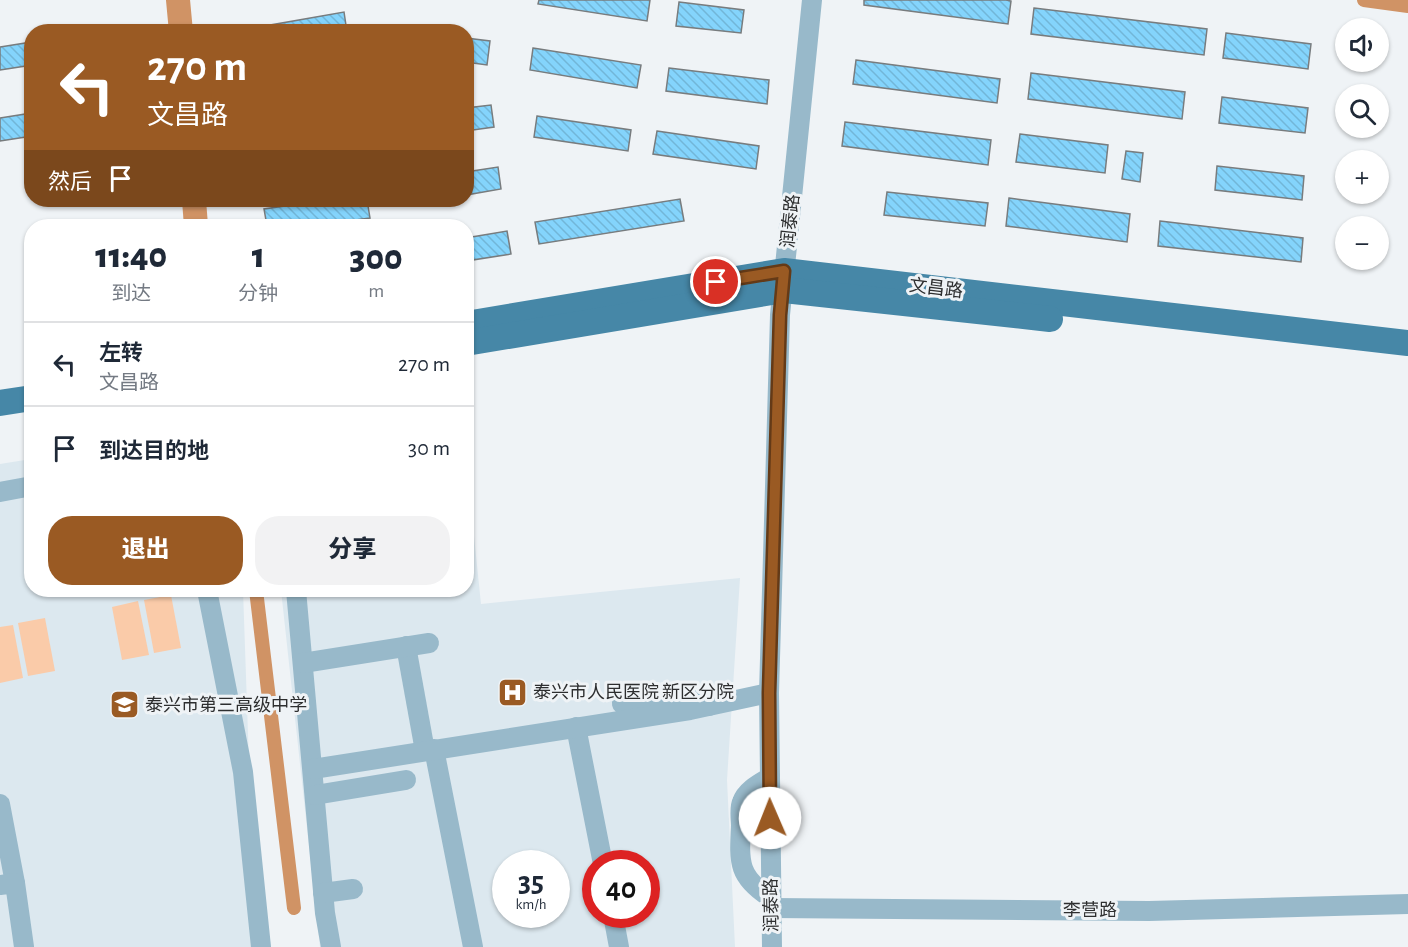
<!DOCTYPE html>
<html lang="zh">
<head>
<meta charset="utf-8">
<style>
  body { margin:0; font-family:"Alegreya Sans","Noto Sans SC",sans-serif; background:#f2f2f3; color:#1f2937; height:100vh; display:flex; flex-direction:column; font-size:22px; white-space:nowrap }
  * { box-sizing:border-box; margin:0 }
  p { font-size:20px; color:#747a83 }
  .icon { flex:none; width:33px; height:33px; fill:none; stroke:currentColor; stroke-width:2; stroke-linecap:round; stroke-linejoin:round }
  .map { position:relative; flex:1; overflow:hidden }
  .sheet { position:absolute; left:24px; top:219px; width:450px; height:378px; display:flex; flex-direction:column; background:#fff; border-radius:24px; box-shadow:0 2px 4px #0004 }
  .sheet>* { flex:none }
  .banner { position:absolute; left:24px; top:24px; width:450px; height:183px; border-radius:24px; box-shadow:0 2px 4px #0004; background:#9a5a23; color:#fff; overflow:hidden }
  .controls { position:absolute; left:1335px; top:18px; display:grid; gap:12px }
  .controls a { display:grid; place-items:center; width:54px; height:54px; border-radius:50%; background:#fff; box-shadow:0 2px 4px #0004; font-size:30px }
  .speed { position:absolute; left:492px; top:850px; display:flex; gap:12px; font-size:30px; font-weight:700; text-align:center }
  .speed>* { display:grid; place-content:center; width:78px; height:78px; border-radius:50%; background:#fff; box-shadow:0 2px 4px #0004; line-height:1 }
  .speed small { font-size:15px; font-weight:400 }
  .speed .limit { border:9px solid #d22; background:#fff; color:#111 }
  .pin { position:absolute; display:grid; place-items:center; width:51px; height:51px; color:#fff; margin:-26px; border:3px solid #fff; border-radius:50%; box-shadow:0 2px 6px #0007 }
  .me { position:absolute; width:66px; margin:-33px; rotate:359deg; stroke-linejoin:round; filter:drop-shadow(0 0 4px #0008) }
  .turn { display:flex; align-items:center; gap:21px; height:126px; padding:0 24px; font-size:27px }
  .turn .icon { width:78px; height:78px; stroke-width:2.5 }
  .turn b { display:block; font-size:42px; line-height:51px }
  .then { display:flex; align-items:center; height:57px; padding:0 24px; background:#0003; gap:12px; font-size:22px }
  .eta { display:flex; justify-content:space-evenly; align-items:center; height:102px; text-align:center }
  .eta b { font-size:36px; font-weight:800; line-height:42px }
  .cta { display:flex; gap:12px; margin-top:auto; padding:12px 24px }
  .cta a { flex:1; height:69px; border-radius:24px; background:#9a5a23; color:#fff; font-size:24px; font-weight:800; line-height:69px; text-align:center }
  .cta a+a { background:#f2f2f3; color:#1f2937 }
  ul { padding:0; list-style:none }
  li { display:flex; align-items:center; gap:18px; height:84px; padding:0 24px; border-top:2px solid #e0e1e3 }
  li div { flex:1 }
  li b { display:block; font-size:22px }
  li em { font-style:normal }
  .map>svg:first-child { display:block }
  .built { fill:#dce8ef; fill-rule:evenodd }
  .green { fill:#facba9 }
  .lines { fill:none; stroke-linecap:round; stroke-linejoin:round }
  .canal { stroke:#d09365; stroke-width:14 }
  .river { stroke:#d09365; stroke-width:24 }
  .building { fill:url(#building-back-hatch); stroke:#787c7e; stroke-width:1.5 }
  .minor { stroke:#98b9ca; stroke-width:20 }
  .major { stroke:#4687a7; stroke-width:26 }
  .route-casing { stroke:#643a17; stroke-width:15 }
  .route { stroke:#9a5a23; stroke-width:10 }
  .labels { text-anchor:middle; stroke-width:6; stroke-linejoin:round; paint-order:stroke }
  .street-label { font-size:18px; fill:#2d2e2f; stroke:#eff3f6 }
  .poi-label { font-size:18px; fill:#2d2e2f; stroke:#eff3f6; text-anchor:start }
</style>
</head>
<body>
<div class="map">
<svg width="1408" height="947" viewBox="0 0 1408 947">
  <defs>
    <pattern id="building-back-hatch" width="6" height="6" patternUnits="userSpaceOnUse" patternTransform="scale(1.5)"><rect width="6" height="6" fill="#84d4fc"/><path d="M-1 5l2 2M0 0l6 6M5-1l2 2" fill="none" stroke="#72b6d8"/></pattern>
  </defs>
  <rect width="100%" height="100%" fill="#eff3f6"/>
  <g class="built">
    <path d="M31 459 32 590H243L251 820 271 947H0V464Z"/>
    <path d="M467 468 481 604 740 578 727 780 735 947H320L281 590H466ZM506 864H556V915H506ZM596 864H646V915H596Z"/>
  </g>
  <g class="green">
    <path d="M171 595 181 648 154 653 144 600Z"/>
    <path d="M138 601 149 655 122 660 112 607Z"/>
    <path d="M45 618 55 671 28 676 18 623Z"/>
    <path d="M13 625 23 678 0 683V627Z"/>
  </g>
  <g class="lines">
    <g class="canal">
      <path d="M1364 0 1408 6"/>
      <path d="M256 590 294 908"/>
    </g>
    <g class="river">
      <path d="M178 0 181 32"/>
      <path d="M194 200 196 226"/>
    </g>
  </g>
  <g class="building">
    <path d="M539 0H650L647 21 538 4Z"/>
    <path d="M864 0H1006L1011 1 1008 24 864 5Z"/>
    <path d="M679 2 744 10 741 33 676 26Z"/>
    <path d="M1034 8 1207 29 1204 55 1031 34Z"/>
    <path d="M344 12 347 32H243L242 30Z"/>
    <path d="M387 27 419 32H386Z"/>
    <path d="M1226 33 1311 44 1308 69 1223 58Z"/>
    <path d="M466 38 490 41 487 65 466 62Z"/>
    <path d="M32 42V65L0 70V47Z"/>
    <path d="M533 48 641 65 637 88 530 70Z"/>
    <path d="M856 60 1000 79 997 103 853 84Z"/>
    <path d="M669 68 769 80 767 104 666 91Z"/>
    <path d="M1031 73 1185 92 1182 119 1028 99Z"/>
    <path d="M1222 97 1308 108 1305 133 1219 123Z"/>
    <path d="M491 105 494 127 466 131V108Z"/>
    <path d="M32 113V136L0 141V118Z"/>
    <path d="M537 116 631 130 628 151 534 137Z"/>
    <path d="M845 122 991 140 988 165 842 146Z"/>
    <path d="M657 131 759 146 756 169 653 154Z"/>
    <path d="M1020 134 1108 145 1105 173 1016 162Z"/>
    <path d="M1126 151 1143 153 1140 182 1122 179Z"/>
    <path d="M1217 166 1304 176 1302 200 1215 190Z"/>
    <path d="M498 167 501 189 466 195V172Z"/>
    <path d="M887 192 988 203 985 226 884 215Z"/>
    <path d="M1009 198 1130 214 1127 242 1006 226Z"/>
    <path d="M680 199 684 221 539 244 535 222Z"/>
    <path d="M327 200H367L370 218 312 226H267L264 209Z"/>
    <path d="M399 200H436L400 205Z"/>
    <path d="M1160 221 1303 238 1301 262 1158 246Z"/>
    <path d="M507 231 511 254 466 261V238Z"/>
  </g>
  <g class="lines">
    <g class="minor">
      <path d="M0 492 32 486"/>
      <path d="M207 590 243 772 261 947"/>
      <path d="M296 590 325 913 331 947"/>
      <path d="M406 646 425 751"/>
      <path d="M303 663 429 643"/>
      <path d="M622 704 686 694 709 706"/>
      <path d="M576 727 603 864"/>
      <path d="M434 749 473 947"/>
      <path d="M313 769 690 710 769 693"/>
      <path d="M770 777C760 783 746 790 742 802 739 808 741 819 741 826 739 863 738 877 771 898"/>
      <path d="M315 795 406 780"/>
      <path d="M0 804 15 883"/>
      <path d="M0 885 15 883 24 947"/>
      <path d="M323 893 353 889"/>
      <path d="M771 908 1149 911 1408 904"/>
      <path d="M613 915 619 947"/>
      <path d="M772 947 769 693 780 315 812 0"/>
    </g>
    <g class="major">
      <path d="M466 324 784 271 1408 343"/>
      <path d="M466 343 784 290 1050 319"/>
      <path d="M0 403 32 398"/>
    </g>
  </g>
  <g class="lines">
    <defs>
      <path id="route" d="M716 282 784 271 780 315 769 693 770 818"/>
    </defs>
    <use href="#route" class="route-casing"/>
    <use href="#route" class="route"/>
  </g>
  <defs>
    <symbol id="hospital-square" viewBox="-11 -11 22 22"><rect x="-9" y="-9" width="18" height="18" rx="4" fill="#9a5a23" stroke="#eff3f6"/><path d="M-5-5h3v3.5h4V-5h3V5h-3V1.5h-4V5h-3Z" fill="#fff"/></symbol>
    <symbol id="school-square" viewBox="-11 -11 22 22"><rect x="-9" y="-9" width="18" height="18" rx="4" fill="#9a5a23" stroke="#eff3f6"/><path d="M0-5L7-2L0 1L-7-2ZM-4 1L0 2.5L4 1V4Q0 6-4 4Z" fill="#fff"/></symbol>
  </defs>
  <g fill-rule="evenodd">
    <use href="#hospital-square" x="496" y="676" width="33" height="33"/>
    <use href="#school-square" x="108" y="688" width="33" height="33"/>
  </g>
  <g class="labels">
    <g class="street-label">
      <text transform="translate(790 221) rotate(-84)" y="6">润泰路</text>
      <text transform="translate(936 288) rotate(7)" y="6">文昌路</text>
      <text transform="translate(771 905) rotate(-91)" y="6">润泰路</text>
      <text x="1090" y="916">李营路</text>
    </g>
    <g class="poi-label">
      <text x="533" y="698">泰兴市人民医院 新区分院</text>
      <text x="145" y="711">泰兴市第三高级中学</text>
    </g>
  </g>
</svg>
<div class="controls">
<a><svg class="icon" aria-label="sound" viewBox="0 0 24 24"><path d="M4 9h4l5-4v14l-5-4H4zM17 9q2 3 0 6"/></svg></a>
<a><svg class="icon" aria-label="search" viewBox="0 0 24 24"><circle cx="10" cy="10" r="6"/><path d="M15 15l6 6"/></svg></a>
<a>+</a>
<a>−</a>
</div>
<div class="speed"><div>35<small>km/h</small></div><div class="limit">40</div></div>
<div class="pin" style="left:716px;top:282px;background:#d93025"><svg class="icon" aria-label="arrive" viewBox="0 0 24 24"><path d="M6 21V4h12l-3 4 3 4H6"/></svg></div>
<svg class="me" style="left:770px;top:818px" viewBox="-20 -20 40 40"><circle r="19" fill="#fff"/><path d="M0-13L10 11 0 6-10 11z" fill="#9a5a23"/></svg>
<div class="banner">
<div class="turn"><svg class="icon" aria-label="left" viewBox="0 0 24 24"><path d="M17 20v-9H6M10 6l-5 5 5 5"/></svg><div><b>270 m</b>文昌路</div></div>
<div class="then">然后<svg class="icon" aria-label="arrive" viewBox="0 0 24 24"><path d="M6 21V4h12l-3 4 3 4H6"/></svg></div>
</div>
<section class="sheet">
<div class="eta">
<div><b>11:40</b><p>到达</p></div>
<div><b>1</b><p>分钟</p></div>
<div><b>300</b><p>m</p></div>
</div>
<ul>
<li><svg class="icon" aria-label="left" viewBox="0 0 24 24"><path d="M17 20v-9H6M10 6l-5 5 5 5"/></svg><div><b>左转</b><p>文昌路</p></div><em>270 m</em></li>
<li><svg class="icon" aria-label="arrive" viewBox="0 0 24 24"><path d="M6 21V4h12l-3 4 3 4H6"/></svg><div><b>到达目的地</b></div><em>30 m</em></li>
</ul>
<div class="cta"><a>退出</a><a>分享</a></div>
</section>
</div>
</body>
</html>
